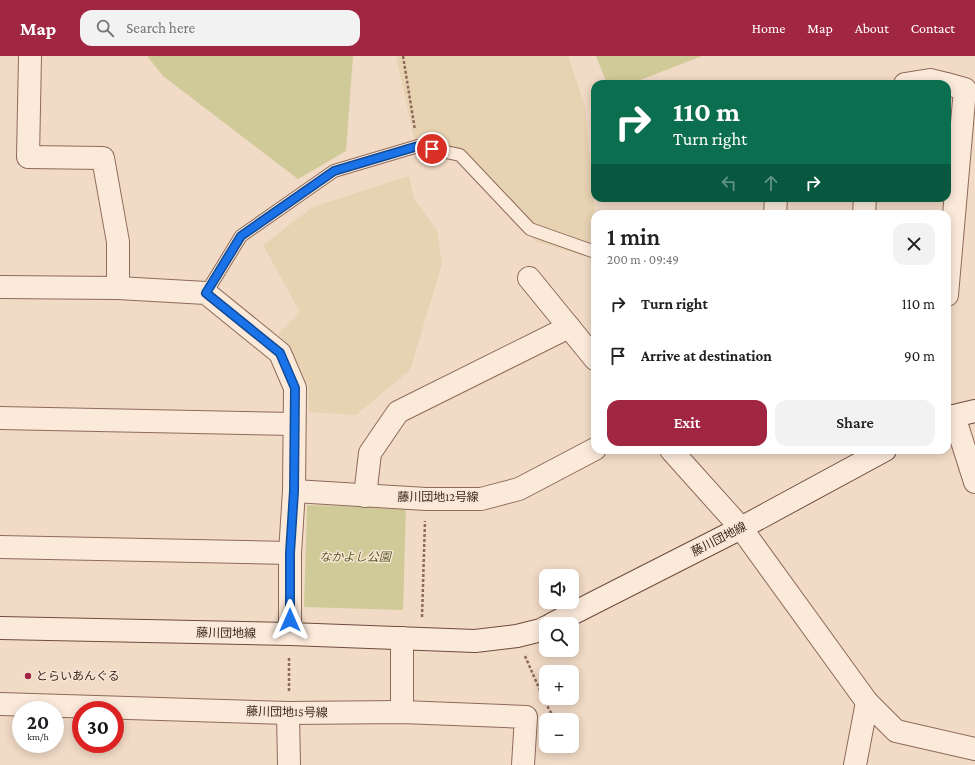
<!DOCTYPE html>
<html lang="en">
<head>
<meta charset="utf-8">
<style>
  body { margin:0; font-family:"Crimson Pro","Noto Sans JP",serif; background:#f2f2f2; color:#202124; height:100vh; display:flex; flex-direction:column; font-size:15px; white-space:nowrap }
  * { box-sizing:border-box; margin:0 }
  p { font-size:13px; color:#757577 }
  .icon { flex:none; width:22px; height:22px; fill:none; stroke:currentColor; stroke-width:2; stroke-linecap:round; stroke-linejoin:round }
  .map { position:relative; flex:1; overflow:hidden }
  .panel { position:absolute; left:591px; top:154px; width:360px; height:244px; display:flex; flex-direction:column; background:#fff; border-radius:12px; box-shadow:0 2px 10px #0003 }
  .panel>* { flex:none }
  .guide { position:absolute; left:591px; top:24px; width:360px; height:122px; border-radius:12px; box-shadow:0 2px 10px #0003; background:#0b6e4f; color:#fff; overflow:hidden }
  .fabs { position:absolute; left:539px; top:513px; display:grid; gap:8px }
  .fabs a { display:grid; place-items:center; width:40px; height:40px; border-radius:8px; background:#fff; box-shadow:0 2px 10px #0003; font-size:20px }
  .speed { position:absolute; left:12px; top:645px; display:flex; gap:8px; font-size:20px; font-weight:700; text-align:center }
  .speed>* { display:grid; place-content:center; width:52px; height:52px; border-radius:50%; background:#fff; box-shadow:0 2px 10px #0003; line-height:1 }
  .speed small { font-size:10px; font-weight:400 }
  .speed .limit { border:6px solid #d22; background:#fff; color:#111 }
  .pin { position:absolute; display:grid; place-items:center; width:34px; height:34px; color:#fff; margin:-17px; border:2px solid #fff; border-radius:50%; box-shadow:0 1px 4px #0007 }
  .me { position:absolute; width:44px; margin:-22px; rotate:0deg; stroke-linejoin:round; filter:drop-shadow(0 0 3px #0008) }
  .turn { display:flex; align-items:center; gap:14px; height:84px; padding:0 16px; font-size:18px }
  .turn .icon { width:52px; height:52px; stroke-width:2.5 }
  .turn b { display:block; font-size:28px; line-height:34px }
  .lanes { display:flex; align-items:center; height:38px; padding:0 16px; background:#0003; justify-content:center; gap:20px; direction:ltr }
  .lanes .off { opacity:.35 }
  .round { display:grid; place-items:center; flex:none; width:42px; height:42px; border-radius:12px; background:#f2f2f2 }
  .head { display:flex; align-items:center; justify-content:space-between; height:68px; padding:0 16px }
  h1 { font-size:24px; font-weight:600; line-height:30px }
  .button { display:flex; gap:8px; margin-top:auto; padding:8px 16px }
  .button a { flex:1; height:46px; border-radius:12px; background:#a02642; color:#fff; font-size:16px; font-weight:600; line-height:46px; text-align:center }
  .button a+a { background:#f2f2f2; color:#202124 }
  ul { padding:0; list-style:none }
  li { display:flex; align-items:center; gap:12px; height:52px; padding:0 16px }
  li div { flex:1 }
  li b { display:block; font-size:15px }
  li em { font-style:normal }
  header { display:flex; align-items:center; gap:24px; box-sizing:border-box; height:56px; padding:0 20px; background:#a02642; color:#fff }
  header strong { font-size:19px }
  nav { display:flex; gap:22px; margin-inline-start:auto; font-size:14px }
  .search { width:280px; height:36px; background:#f2f2f2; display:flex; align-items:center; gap:10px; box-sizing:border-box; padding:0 14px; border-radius:12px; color:#757577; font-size:15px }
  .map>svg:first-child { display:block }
  .farmland { fill:#e7d3b2 }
  .green { fill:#d0ca98 }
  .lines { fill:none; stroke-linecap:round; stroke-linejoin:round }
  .lane-casing { stroke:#8e6a5a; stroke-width:14 }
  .street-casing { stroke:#8e6a5a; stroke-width:24 }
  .secondary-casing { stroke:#6f4b3d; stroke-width:24 }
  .path { stroke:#8e6a5a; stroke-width:2.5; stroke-dasharray:3 2; stroke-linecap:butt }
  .lane { stroke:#fbeada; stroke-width:12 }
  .street { stroke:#fbeada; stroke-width:22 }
  .secondary { stroke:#fbeada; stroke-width:22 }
  .route-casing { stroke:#114b97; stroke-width:10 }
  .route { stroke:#1a73e8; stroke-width:7 }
  .poi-dot { fill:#a02642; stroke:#f8e6d6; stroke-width:1.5 }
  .labels { text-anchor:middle; stroke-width:3; stroke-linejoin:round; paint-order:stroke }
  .street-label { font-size:12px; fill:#3d271f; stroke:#f8e6d6 }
  .park-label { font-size:12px; font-style:italic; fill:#595b24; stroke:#f8e6d6 }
  .poi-label { font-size:12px; fill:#3d271f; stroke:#f8e6d6; text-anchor:start }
</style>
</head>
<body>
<header>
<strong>Map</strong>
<div class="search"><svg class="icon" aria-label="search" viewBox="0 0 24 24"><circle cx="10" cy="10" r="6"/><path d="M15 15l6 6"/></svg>Search here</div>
<nav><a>Home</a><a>Map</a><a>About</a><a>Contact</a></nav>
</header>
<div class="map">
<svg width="975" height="709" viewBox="0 0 975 709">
  <rect width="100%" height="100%" fill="#f1dac6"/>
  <g class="farmland">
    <path d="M396 0H568L585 51 595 158V203L537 186 459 103 417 96Z"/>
    <path d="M409 120 414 143 437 174 442 208 410 314 356 359 309 356 308 329 289 289 278 278 300 256 263 189 313 151Z"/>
  </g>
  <g class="green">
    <path d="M147 0H353L346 95 298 123 163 20Z"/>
    <path d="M596 0H702L630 28H607Z"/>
    <path d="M307 449 406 452 403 554 304 551Z"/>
  </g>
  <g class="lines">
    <defs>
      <path id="lane" d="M206 237 241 180 334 115 418 90 460 99 530 173 595 196"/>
      <g id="street">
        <path d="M30 0 28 101 103 102 118 186V232"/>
        <path d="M905 28 930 24 946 28"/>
        <path d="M947 28 965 33 947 239"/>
        <path d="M775 158 776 142"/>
        <path d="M864 158 865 142"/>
        <path d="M529 222 595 303"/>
        <path d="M0 231 118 232 206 237 280 297 295 332 294 435 290 497V578"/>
        <path d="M954 360 975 426"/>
        <path d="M0 362 294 368"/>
        <path d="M671 394 741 472 867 646"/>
        <path d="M294 435 426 443H481L519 433 595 393"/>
        <path d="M365 440 370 397 398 356 569 271"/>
        <path d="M0 491 290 497"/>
        <path d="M402 582V656"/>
        <path d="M0 648 288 657 402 656 526 661 523 709"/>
        <path d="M288 657 289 709"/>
        <path d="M855 709 867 646 896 675 975 693"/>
      </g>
      <g id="secondary">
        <path d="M947 363 954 360 975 355"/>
        <path d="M552 568 741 472 885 394"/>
        <path d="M0 572 290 578 475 585 517 580 541 574 546 571"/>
      </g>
    </defs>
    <use href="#lane" class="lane-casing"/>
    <use href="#street" class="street-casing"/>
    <use href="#secondary" class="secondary-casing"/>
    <g class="path">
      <path d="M403 0 415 74"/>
      <path d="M422 561 425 465"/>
      <path d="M525 600 546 648 552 658H547"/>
      <path d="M289 635V600"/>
    </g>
    <use href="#lane" class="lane"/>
    <use href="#street" class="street"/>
    <use href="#secondary" class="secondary"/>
  </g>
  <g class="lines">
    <defs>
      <path id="route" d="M290 564V497L294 435 295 332 280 297 206 237 241 180 334 115 418 90 432 93"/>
    </defs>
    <use href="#route" class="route-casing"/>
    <use href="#route" class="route"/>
  </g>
  <circle class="poi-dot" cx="28" cy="620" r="4"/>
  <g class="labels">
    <g class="street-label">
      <text x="438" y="445">藤川団地12号線</text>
      <text transform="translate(719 483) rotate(-27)" y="4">藤川団地線</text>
      <text transform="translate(226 577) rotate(1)" y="4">藤川団地線</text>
      <text transform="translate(287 656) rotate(1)" y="4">藤川団地15号線</text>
    </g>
    <g class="park-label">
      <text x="355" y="505">なかよし公園</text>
    </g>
    <g class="poi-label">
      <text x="36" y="624">とらいあんぐる</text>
    </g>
  </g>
</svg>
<div class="fabs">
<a><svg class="icon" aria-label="sound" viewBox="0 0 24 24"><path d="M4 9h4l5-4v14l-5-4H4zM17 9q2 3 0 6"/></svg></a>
<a><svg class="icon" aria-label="search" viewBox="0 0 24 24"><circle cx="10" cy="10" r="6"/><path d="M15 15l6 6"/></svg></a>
<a>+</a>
<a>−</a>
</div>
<div class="speed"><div>20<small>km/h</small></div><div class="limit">30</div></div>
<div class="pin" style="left:432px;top:93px;background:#d93025"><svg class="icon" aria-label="arrive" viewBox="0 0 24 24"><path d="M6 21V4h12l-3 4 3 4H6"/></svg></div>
<svg class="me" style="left:290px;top:564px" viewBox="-20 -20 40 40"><path d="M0-17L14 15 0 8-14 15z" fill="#1a73e8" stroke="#fff" stroke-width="4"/></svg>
<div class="guide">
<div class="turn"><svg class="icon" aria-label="right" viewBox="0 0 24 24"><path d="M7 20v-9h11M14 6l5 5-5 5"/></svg><div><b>110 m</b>Turn right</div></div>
<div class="lanes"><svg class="icon off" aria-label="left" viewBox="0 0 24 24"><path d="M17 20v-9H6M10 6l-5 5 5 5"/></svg><svg class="icon off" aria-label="ahead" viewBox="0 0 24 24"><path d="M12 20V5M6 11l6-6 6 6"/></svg><svg class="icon" aria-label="right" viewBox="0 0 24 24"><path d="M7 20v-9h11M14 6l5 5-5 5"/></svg></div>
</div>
<section class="panel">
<div class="head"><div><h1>1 min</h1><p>200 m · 09:49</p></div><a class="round"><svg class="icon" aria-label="close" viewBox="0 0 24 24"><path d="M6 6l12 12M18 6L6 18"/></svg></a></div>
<ul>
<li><svg class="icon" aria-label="right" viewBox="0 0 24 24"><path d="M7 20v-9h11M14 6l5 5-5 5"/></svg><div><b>Turn right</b></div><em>110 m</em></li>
<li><svg class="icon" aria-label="arrive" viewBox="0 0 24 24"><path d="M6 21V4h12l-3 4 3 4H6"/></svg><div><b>Arrive at destination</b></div><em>90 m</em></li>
</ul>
<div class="button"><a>Exit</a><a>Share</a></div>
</section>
</div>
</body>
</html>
